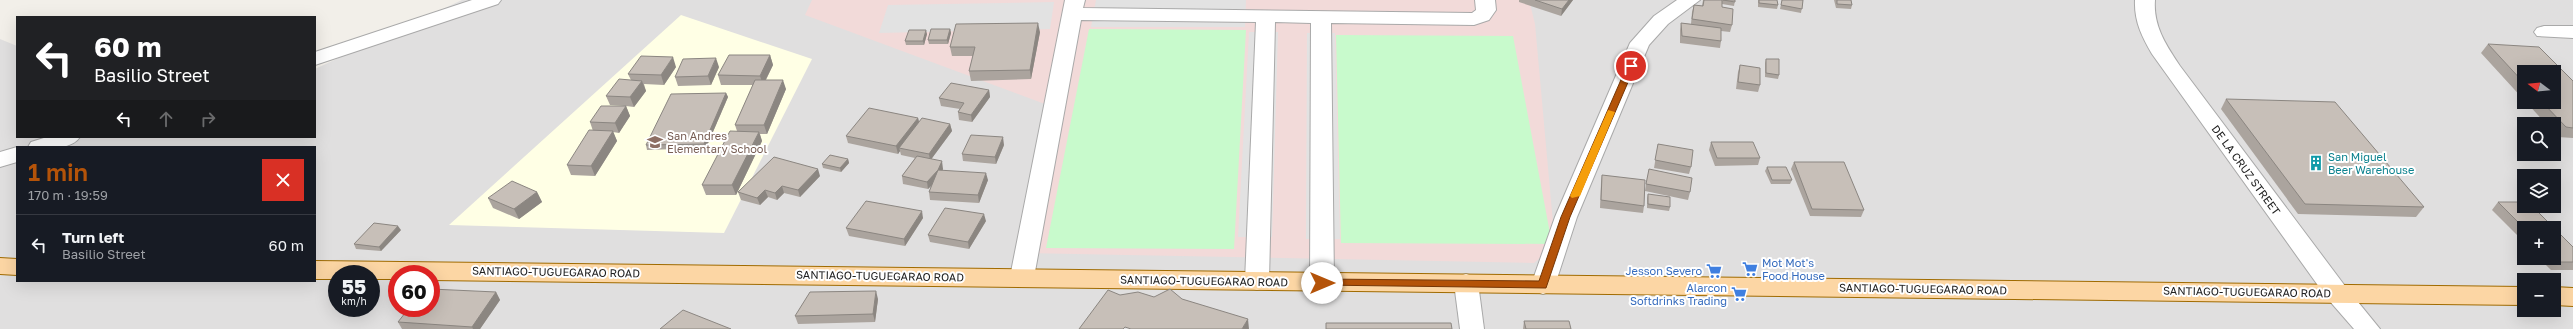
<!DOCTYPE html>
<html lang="en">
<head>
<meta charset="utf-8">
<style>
  body { margin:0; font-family:"Golos Text",sans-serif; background:#20242c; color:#f1f3f6; height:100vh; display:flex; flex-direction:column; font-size:15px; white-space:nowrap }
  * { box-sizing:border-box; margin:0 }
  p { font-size:13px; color:#9ea1a6 }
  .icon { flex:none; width:22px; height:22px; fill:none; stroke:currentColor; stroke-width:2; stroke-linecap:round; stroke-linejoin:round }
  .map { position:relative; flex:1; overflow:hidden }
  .sheet { position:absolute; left:16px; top:146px; width:300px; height:136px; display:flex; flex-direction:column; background:#171b24; border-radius:0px; box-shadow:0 4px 16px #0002 }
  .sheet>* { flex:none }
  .banner { position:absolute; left:16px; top:16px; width:300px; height:122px; border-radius:0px; box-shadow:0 4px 16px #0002; background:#202124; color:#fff; overflow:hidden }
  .needle { width:26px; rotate:286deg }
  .controls { position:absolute; left:2517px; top:65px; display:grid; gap:8px }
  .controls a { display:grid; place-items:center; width:44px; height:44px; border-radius:0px; background:#171b24; box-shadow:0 4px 16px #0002; font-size:20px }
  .speed { position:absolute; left:328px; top:265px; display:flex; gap:8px; font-size:20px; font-weight:700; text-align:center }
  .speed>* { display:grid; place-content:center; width:52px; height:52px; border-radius:50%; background:#171b24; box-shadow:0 4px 16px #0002; line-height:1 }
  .speed small { font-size:10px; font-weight:400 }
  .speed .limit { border:6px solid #d22; background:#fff; color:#111 }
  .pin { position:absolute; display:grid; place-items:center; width:34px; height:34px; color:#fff; margin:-17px; border:2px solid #fff; border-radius:50%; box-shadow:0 1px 4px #0007 }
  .me { position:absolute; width:44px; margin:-22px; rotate:90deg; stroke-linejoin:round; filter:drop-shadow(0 0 3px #0008) }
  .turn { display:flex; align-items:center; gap:14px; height:84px; padding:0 12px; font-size:18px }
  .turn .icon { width:52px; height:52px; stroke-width:2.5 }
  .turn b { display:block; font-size:28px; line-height:34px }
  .lanes { display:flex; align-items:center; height:38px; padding:0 12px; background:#0003; justify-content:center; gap:20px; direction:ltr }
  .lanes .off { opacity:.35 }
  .round { display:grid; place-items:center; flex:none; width:42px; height:42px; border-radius:0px; background:#20242c }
  .overview { display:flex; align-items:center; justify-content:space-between; height:68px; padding:0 12px }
  h1 { font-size:24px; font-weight:600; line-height:30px; color:#b45309 }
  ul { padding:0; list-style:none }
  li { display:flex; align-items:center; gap:12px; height:60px; padding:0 12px; border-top:1px solid #363941 }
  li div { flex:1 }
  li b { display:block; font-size:15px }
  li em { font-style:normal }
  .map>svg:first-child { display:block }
  .residential { fill:#e0dfdf; fill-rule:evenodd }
  .commercial { fill:#f2dad9 }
  .education { fill:#ffffe5 }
  .park { fill:#c8facc }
  .parking { fill:#e2e2e2 }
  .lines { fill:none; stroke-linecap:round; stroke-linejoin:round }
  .minor-casing { stroke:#a9a9a9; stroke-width:2 }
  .major-casing { stroke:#a06b00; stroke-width:2 }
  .minor { fill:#fff; fill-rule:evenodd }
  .major { fill:#fcd6a4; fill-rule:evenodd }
  .wall { fill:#aba49e }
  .shaded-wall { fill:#8b8681 }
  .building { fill:#c7bfb8; stroke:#8b8681 }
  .route { fill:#b45309; stroke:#753606 }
  .slow { fill:#f59e0b }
  .labels { text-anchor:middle; stroke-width:4; stroke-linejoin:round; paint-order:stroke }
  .education-label { font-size:11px; fill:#785e54; stroke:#fff; text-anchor:start }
  .culture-label { font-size:11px; fill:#0d838f; stroke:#fff; text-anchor:start }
  .street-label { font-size:11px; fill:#222; stroke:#fff }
  .shop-label { font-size:11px; fill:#366cbe; stroke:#fff; text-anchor:end }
</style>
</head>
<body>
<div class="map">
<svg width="2573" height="329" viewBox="0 0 2573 329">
  <rect width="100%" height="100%" fill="#f2efe9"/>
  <path class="residential" d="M462 0H2573V329H0V39L17 46V137H315V69ZM2524 72H2554V102H2524ZM2524 124H2554V154H2524ZM17 147H315V281H17ZM2524 176H2554V206H2524ZM2524 228H2554V258H2524ZM337 274H371V308H337ZM397 274H431V308H397ZM2524 280H2554V310H2524Z"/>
  <path class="commercial" d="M812 0H1529L1535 24 1555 245 1534 263 1024 253 1053 107 805 15Z"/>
  <path class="education" d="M681 15 812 59 724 233 449 225Z"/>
  <g class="park">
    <path d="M1089 29 1246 30 1234 249 1046 248Z"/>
    <path d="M1336 35 1513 36 1552 244 1341 243Z"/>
  </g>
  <g class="parking">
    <path d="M1096 0H1246L1245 27H1091Z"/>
    <path d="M1054 2 1050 29 879 33 888 5Z"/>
    <path d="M1249 32H1278L1272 237H1238Z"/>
    <path d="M1307 33H1335L1340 239H1306Z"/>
  </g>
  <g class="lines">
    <defs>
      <g id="minor">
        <path d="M472 0H501L498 4 315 65V52Z"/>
        <path d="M1065 0H1085L1083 8 1472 13 1476 10 1475 0H1495L1496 10 1489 20 1474 25 1331 23 1334 283 1331 289 1322 292 1313 289 1310 283 1311 23 1275 22 1269 281 1266 287 1257 290 1248 287 1245 281 1256 22 1081 20 1034 277 1030 283 1022 286 1014 283 1010 277Z"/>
        <path d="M1677 0H1700L1668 24 1649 45 1577 217 1555 285 1552 291 1543 294 1534 291 1531 285 1555 217 1630 43 1654 16Z"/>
        <path d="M2135 0H2155C2153 26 2166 45 2180 66L2345 286 2380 329H2354L2327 298 2152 54C2142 37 2134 21 2135 0Z"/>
        <path d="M2544 26H2573V38L2537 36 2534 32 2537 28Z"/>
        <path d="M47 137H80C70 152 43 147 28 147L31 142Z"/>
        <path d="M17 147V162L0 167V152Z"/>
        <path d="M1466 274 1475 277 1478 283 1484 329H1460L1454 283 1457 277Z"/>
      </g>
      <g id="major">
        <path d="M0 258 17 259V275L0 274Z"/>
        <path d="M315 261 2524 287V305L431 280V274H397V279H371V274H337V279H315Z"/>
        <path d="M2554 287 2573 288V306L2554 305Z"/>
      </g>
    </defs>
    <use href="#minor" class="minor-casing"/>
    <use href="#major" class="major-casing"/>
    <use href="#minor" class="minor"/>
    <use href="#major" class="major"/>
  </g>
  <g class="wall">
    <path d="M1519 0H1573L1561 16 1519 2Z"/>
    <path d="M1703 0H1735L1734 6 1722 4V7L1732 25 1730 32 1721 31V41L1720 48 1680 43V30L1681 23 1691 24 1692 12 1694 5 1702 6Z"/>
    <path d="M1758 0H1777L1778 5 1777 9 1758 7Z"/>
    <path d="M1782 0H1803L1801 13 1780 9Z"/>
    <path d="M1834 0H1851L1852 5 1851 9 1836 8Z"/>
    <path d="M950 29 951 33 948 44H929L928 40Z"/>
    <path d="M1040 32 1031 79 971 81 969 71 973 56H952L950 47Z"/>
    <path d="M927 34 924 45H906L905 41Z"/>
    <path d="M2488 44 2573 81V138L2558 137 2554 132V124H2546L2526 102H2554L2524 72V100L2481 53Z"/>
    <path d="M770 55 773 65 766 80 786 89 767 134H760L762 141 736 195H706L702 185 737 131 735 125 753 85H721L718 75Z"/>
    <path d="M1766 59 1779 75 1778 79 1765 77V63Z"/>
    <path d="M1740 65 1760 85 1758 92 1736 89 1738 72Z"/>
    <path d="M676 67 664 85 644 84 646 91 634 107 626 106 630 116 619 133 613 132 617 141 595 176 571 175 567 165 593 131 590 122 626 106 610 105 606 96 631 80 628 74Z"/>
    <path d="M719 67 711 85 678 86 675 77Z"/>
    <path d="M989 90 990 97 972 122 959 120 958 112 960 109 941 106 939 98Z"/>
    <path d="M726 93 728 97 706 148 647 150 646 145Z"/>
    <path d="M2226 99 2424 207 2416 217 2298 214 2221 109Z"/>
    <path d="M918 118 919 122 950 124 952 131 931 159 943 169 942 171 988 180 979 203 930 200 929 192 931 186 928 189 903 184 902 176 915 158 901 155 900 151 898 154 848 143 846 136Z"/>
    <path d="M1711 142 1760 158 1758 165 1715 166 1709 150Z"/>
    <path d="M1658 144 1691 167 1689 174 1654 168Z"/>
    <path d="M1004 145 996 164 963 161 962 154Z"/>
    <path d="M848 159 849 163 841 172 823 168 822 164Z"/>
    <path d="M1794 162 1864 210 1861 217 1810 216 1791 169Z"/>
    <path d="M1767 167 1792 180 1790 184H1771L1765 171Z"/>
    <path d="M1649 169 1690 192 1688 200 1645 191Z"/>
    <path d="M1602 175 1644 206 1643 213 1600 208 1601 182Z"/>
    <path d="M820 176 800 197 784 193 777 200 768 197 760 205 741 200 738 192Z"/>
    <path d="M537 192 542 202 519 219 493 208 488 198Z"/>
    <path d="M1648 194 1670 207 1669 211 1647 208V198Z"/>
    <path d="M2498 202 2524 228V242L2492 210Z"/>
    <path d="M923 218 905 246 849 236 846 228Z"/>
    <path d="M986 221 969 249 930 242 928 235Z"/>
    <path d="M401 230 381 251 356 249 354 244Z"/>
    <path d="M2573 247V270H2551L2539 258H2554Z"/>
    <path d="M496 292 500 300 480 329H402L398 322Z"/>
    <path d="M878 299 875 322 798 324 795 316Z"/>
    <path d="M1524 321 1571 329H1523Z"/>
  </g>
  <g class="shaded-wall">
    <path d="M1569 0H1573L1561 16 1562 9Z"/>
    <path d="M1038 23 1040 32 1031 79 1030 70Z"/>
    <path d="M950 29 951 33 948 44 947 40Z"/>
    <path d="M926 30 927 34 924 45 923 41Z"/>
    <path d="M770 55 773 65 763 85 760 76Z"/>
    <path d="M673 57 676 67 664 85 661 75Z"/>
    <path d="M716 58 719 67 711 85 708 76Z"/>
    <path d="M783 80 786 89 767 134 764 125Z"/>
    <path d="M642 81 646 91 634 107 630 97Z"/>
    <path d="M989 90 990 97 972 122 971 115Z"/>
    <path d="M726 93 728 97 706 148 704 144Z"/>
    <path d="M626 106 630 116 619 133 615 123Z"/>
    <path d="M918 118 920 126 899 148 900 151 898 154 896 146Z"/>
    <path d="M950 124 952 131 930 161 929 154Z"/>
    <path d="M613 131 617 141 595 176 591 166Z"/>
    <path d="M759 132 762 141 736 195 732 185Z"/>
    <path d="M1003 137 1004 145 996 164 995 157Z"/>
    <path d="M848 159 849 163 841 172 840 168Z"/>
    <path d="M942 161 943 169 939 178 928 189 927 182Z"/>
    <path d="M818 169 820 176 800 197 798 190Z"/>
    <path d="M986 173 988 180 979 203 978 195Z"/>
    <path d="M782 186 784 193 777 200 775 193Z"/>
    <path d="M765 190 768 197 760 205 757 198Z"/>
    <path d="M537 192 542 202 519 219 514 209Z"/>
    <path d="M922 211 923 218 905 246 904 239Z"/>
    <path d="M984 214 986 221 969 249 968 242Z"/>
    <path d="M398 226 401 230 381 251 379 247Z"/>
    <path d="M876 291 878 299 875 322 873 314Z"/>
    <path d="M496 292 500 300 480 329H473L472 327Z"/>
    <path d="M1248 319 1249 329H1242Z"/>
  </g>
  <g class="building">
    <path d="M1535 0H1569L1562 9Z"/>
    <path d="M1704 0H1722V7L1733 9 1732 25 1692 19 1694 5 1703 6Z"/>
    <path d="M1723 0H1735V2Z"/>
    <path d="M1759 0H1777L1778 5 1759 3Z"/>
    <path d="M1782 0H1803L1802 9 1781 5Z"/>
    <path d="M1837 0H1851L1852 5 1837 4Z"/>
    <path d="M1038 23 1030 70 969 71 975 47H950L956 24Z"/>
    <path d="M1681 23 1721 28V41L1682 36Z"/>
    <path d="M931 29H950L947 40H928Z"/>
    <path d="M909 30H926L923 41H905Z"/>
    <path d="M2488 44 2539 47 2573 81V128L2566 127 2542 102H2554V72H2524V83Z"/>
    <path d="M729 55H770L760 76 718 75Z"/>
    <path d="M641 56 673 57 661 75 628 74Z"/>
    <path d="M716 58 708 76 675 77 683 59Z"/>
    <path d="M1766 59H1779V75L1766 73Z"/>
    <path d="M1740 65 1760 68V85L1738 82Z"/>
    <path d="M619 79 642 81 630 97 606 96Z"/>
    <path d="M755 80H783L764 125H735Z"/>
    <path d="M951 83 989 90 971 115 958 112 964 103 939 98Z"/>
    <path d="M726 93 704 144 646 145 671 94Z"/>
    <path d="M2226 99 2335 102 2424 207 2305 204Z"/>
    <path d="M601 106H626L615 123 590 122Z"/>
    <path d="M869 108 918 118 896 146 846 136Z"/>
    <path d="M922 118 950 124 929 154 899 148Z"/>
    <path d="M589 130 613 131 591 166 567 165Z"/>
    <path d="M730 131 759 132 732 185H702Z"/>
    <path d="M971 135 1003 137 995 157 962 154Z"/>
    <path d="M1711 142H1753L1760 158H1717Z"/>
    <path d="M1658 144 1693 150 1691 167 1655 160Z"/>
    <path d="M830 155 848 159 840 168 822 164Z"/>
    <path d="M917 156 942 161 938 170 927 182 902 176Z"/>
    <path d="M774 157 818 169 798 190 782 186 775 193 765 190 757 198 738 192Z"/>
    <path d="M1794 162H1844L1864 210 1812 209Z"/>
    <path d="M1767 167H1786L1792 180H1772Z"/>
    <path d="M1649 169 1692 178 1690 192 1646 184Z"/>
    <path d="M938 170 986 173 978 195 929 192Z"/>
    <path d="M1602 175 1645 180 1644 206 1601 200Z"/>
    <path d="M512 181 537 192 514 209 488 198Z"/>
    <path d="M1648 194 1670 197V207L1648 204Z"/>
    <path d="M866 201 922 211 904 239 846 228Z"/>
    <path d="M2498 202H2524V206H2532L2554 228H2524Z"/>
    <path d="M945 208 984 214 968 242 928 235Z"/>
    <path d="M374 223 398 226 379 247 354 244Z"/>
    <path d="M2554 228 2573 247V262H2557L2553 258H2554Z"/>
    <path d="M431 289 496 292 472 327 398 322 409 308H431Z"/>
    <path d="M1170 289 1182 299 1248 319 1242 329H1131L1125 327 1123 329H1079L1108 290 1120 295 1138 292 1154 297Z"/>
    <path d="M876 291 873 314 795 316 810 292Z"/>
    <path d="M683 310 731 329H660Z"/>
    <path d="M1524 321H1569L1571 329H1526Z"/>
    <path d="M1326 323H1451L1452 329H1326Z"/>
  </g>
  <path class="route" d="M1631 63 1635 66 1570 217 1546 288 1319 285 1318 283 1322 279 1539 281 1561 217 1627 66Z"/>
  <path class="slow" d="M1608 110 1615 112 1580 196 1572 198 1570 196Z"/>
  <defs>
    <symbol id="school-bare" viewBox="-9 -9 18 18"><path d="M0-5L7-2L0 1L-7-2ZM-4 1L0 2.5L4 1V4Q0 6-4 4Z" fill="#8d6e63" stroke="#fff" stroke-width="2.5" paint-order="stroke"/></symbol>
    <symbol id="building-bare" viewBox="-9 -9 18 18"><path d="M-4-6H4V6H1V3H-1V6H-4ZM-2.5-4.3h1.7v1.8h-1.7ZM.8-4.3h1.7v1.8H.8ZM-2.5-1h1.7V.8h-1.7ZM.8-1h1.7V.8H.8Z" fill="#0f9aa8" stroke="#fff" stroke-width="2.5" paint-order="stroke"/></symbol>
    <symbol id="supermarket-bare" viewBox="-9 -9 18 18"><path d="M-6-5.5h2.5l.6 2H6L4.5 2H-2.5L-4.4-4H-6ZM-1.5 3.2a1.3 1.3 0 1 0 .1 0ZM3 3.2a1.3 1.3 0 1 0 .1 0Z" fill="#3f7fe0" stroke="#fff" stroke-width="2.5" paint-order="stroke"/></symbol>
  </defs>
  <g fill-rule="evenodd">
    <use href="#school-bare" x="644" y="131" width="22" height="22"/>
    <use href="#building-bare" x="2305" y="152" width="22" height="22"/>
    <use href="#supermarket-bare" x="1739" y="258" width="22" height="22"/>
    <use href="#supermarket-bare" x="1703" y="260" width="22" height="22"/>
    <use href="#supermarket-bare" x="1728" y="283" width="22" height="22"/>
  </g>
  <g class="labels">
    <g class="education-label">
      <text x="667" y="140">San Andres<tspan x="667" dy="13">Elementary School</tspan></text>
    </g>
    <g class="culture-label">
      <text x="2328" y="161">San Miguel<tspan x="2328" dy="13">Beer Warehouse</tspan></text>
    </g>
    <g class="street-label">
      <text transform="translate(2246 170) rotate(54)" y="4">DE LA CRUZ STREET</text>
      <text transform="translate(556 272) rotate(1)" y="4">SANTIAGO-TUGUEGARAO ROAD</text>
      <text transform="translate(880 276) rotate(1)" y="4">SANTIAGO-TUGUEGARAO ROAD</text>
      <text transform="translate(1204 281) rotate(1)" y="4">SANTIAGO-TUGUEGARAO ROAD</text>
      <text transform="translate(1923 289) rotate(1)" y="4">SANTIAGO-TUGUEGARAO ROAD</text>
      <text transform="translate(2247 292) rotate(1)" y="4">SANTIAGO-TUGUEGARAO ROAD</text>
    </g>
    <g class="shop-label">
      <text x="1762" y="267" text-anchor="start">Mot Mot's<tspan x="1762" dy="13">Food House</tspan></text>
      <text x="1702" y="275">Jesson Severo</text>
      <text x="1727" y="292">Alarcon<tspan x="1727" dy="13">Softdrinks Trading</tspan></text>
    </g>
  </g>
</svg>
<div class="controls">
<a><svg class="needle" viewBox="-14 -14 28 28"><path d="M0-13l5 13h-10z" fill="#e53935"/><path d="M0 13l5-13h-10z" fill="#9ea1a6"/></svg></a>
<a><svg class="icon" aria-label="search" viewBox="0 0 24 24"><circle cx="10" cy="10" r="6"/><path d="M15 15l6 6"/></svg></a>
<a><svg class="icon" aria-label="layers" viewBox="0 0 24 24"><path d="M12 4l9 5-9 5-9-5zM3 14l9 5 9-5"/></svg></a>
<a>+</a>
<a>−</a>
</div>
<div class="speed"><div>55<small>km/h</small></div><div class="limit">60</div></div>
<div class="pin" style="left:1631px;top:66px;background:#d93025"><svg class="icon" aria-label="arrive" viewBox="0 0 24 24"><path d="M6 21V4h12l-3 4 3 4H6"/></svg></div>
<svg class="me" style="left:1322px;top:283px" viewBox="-20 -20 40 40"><circle r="19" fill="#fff"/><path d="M0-13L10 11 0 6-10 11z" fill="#b45309"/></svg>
<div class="banner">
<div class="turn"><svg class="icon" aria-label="left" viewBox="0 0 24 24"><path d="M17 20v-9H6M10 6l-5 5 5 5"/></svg><div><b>60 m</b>Basilio Street</div></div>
<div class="lanes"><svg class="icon" aria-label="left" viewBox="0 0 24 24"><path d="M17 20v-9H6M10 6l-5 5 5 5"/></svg><svg class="icon off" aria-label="ahead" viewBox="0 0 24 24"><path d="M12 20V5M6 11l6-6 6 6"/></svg><svg class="icon off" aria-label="right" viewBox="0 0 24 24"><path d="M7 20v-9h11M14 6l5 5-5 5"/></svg></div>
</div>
<section class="sheet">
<div class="overview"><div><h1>1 min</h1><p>170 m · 19:59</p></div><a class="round" style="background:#d93025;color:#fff"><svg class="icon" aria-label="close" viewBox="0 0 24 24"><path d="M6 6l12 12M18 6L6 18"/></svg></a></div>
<ul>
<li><svg class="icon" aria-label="left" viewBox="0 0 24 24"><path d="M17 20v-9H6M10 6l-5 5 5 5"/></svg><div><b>Turn left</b><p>Basilio Street</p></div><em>60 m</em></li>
</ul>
</section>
</div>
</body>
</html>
